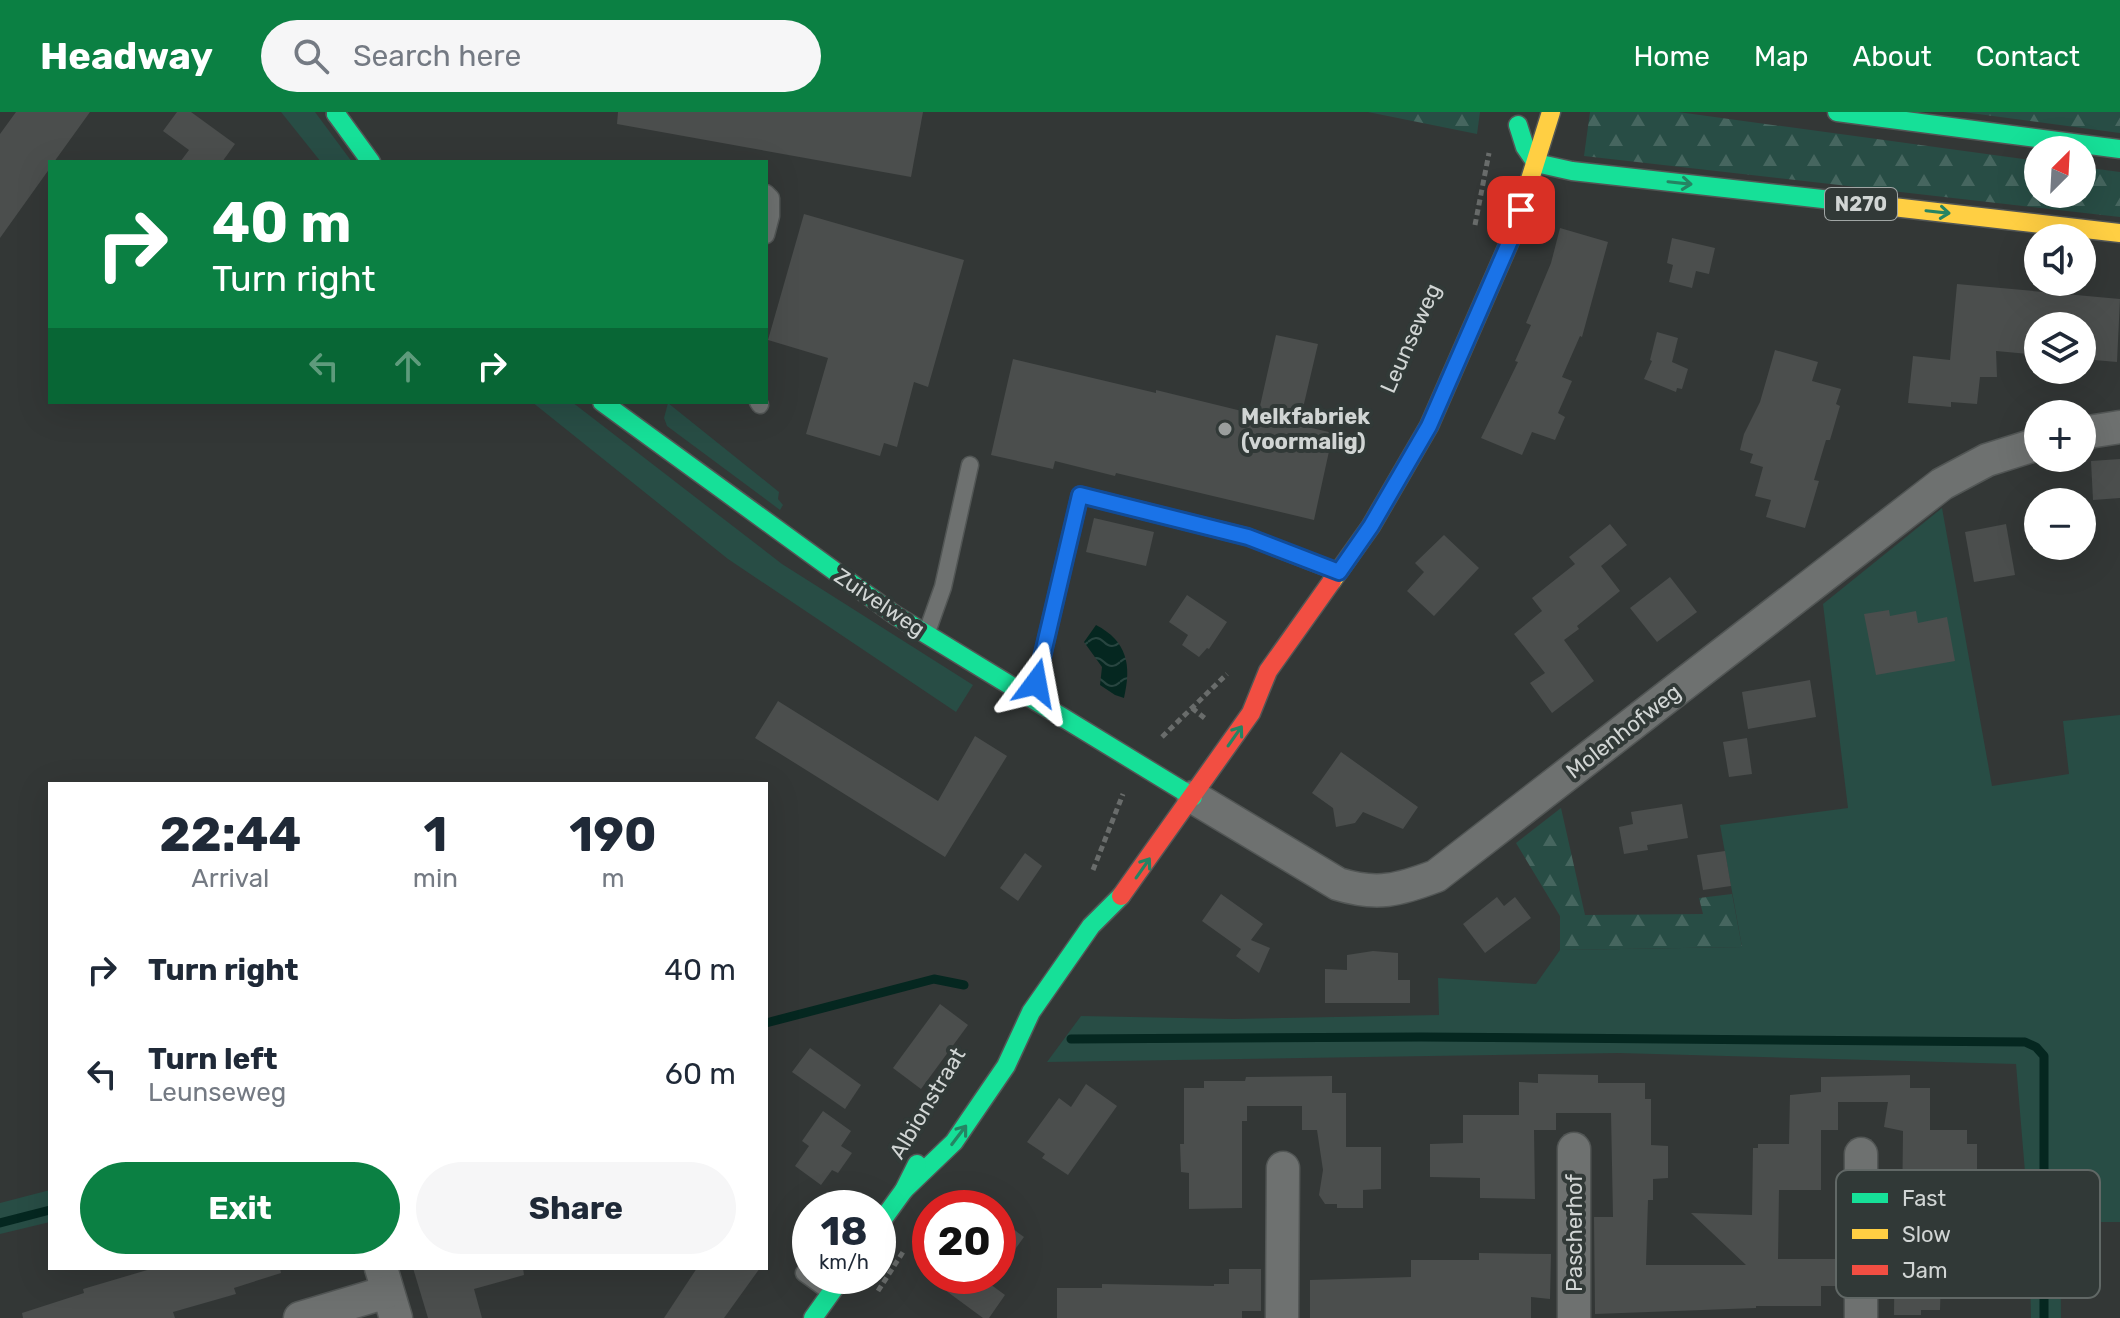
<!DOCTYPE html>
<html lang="en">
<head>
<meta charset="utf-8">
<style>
  body { margin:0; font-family:Rubik,sans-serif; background:#f6f6f7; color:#1f2937; height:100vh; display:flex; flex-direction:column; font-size:30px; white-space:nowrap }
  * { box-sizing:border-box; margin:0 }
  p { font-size:26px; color:#747a83 }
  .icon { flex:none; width:44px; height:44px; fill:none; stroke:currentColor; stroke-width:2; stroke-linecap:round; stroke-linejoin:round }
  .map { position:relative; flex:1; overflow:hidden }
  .side { position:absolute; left:48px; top:670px; width:720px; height:488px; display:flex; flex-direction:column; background:#fff; border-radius:0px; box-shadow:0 8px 32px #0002 }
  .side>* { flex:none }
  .banner { position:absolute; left:48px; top:48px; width:720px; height:244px; border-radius:0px; box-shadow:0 8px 32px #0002; background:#0b8043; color:#fff; overflow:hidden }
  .needle { width:52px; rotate:24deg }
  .tools { position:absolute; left:2024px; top:24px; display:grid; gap:16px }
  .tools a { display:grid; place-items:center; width:72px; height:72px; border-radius:50%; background:#fff; box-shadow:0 8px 32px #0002; font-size:40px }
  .speed { position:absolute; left:792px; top:1078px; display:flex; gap:16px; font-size:40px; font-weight:700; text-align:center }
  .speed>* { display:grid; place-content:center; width:104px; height:104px; border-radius:50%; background:#fff; box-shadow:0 8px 32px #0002; line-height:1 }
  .speed small { font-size:20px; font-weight:400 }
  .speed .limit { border:12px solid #d22; background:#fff; color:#111 }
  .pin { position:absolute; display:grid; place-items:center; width:68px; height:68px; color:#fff; margin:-34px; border-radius:16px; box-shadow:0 4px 12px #0006 }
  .me { position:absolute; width:88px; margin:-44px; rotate:13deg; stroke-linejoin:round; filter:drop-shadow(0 0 6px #0008) }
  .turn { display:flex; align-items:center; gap:28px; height:168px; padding:0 32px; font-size:36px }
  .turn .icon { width:104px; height:104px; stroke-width:2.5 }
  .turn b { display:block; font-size:56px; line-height:68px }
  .lanes { display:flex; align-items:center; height:76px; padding:0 32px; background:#0003; justify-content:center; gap:40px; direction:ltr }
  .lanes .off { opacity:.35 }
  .eta { display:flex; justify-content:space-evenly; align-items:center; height:136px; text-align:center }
  .eta b { font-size:48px; font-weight:700; line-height:56px }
  .action { display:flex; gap:16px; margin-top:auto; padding:16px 32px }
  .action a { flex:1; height:92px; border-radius:48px; background:#0b8043; color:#fff; font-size:32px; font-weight:700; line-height:92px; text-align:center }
  .action a+a { background:#f6f6f7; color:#1f2937 }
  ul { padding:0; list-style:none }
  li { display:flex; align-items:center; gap:24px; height:104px; padding:0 32px }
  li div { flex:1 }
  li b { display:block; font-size:30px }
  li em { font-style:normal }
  header { display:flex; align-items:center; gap:48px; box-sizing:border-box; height:112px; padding:0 40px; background:#0b8043; color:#fff }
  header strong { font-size:38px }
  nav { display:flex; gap:44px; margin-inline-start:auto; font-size:28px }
  .search { width:560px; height:72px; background:#f6f6f7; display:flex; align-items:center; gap:20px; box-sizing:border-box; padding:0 28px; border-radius:44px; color:#747a83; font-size:30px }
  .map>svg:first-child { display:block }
  .grass { fill:#284d45 }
  .forest { fill:url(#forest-firs) }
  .water { fill:url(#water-waves) }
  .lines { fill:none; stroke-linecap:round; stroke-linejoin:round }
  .stream { stroke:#052720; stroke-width:9 }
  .building { fill:#4b4e4d }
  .lane-casing { stroke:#525655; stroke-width:19 }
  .street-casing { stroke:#525655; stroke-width:35 }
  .fast-casing { stroke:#525655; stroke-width:21 }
  .slow-casing { stroke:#525655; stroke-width:21 }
  .jam-casing { stroke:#525655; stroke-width:21 }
  .path { stroke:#696c6b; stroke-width:5; stroke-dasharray:6 4; stroke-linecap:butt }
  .lane { stroke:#6e7170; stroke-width:16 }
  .street { stroke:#6e7170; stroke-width:32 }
  .fast { stroke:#16e098; stroke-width:18 }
  .slow { stroke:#ffcf43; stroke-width:18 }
  .jam { stroke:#f24e42; stroke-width:18 }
  .oneway { stroke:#258463 }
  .route-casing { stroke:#114b97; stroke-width:20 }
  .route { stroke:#1a73e8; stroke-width:14 }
  .poi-dot { fill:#9a9e9d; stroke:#313937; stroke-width:3 }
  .labels { text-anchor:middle; stroke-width:8; stroke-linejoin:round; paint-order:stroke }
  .shield { fill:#313937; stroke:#a1a6a5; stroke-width:2 }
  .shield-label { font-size:20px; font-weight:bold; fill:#d1d5d4 }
  .street-label { font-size:22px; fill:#d1d5d4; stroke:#313937 }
  .poi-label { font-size:22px; font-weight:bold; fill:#d1d5d4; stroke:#313937; text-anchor:start }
  .key { fill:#313937; stroke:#616866; stroke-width:2 }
  .key-label { font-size:22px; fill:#d1d5d4 }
</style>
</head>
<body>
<header>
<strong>Headway</strong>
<div class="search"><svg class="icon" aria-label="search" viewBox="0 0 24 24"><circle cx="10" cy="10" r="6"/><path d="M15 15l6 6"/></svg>Search here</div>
<nav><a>Home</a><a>Map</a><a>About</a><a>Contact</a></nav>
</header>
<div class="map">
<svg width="2120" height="1206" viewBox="0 0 2120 1206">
  <defs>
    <pattern id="forest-firs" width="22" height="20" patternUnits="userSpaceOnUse" patternTransform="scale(2)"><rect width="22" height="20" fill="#284d45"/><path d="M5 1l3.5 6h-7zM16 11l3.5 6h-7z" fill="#46665f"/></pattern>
    <pattern id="water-waves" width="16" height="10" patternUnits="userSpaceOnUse" patternTransform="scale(2)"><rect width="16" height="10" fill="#052720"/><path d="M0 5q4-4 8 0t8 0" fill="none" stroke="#284540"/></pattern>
  </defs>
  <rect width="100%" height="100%" fill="#333736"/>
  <g class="grass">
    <path d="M281 0H315L352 50H321Z"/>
    <path d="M532 290H572L782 452 973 573 956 600 728 447Z"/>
    <path d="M668 291 779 380 778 387 783 393 780 398 667 314 664 306Z"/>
    <path d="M1942 396 1992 674 2069 662 2063 609 2120 603V1110H2060L2061 1206H2031L2029 1108 2016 952 1619 941 1047 950 1081 904 1233 907 1439 903 1438 866 1536 872 1560 838 1742 835 1720 713 1848 696 1823 492Z"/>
    <path d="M50 1078V1110L0 1122V1091Z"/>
  </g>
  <g class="forest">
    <path d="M1368 0H1480L1477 22Z"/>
    <path d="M1590 0H1678L2038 49V82H2082V55L2120 60V105L1584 44Z"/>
    <path d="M1963 0H2120V21Z"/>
    <path d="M1561 696 1585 803 1703 802 1699 786 1732 782 1742 835 1560 838V804L1516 731Z"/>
  </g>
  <path class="water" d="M1096 513C1127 529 1132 553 1124 586L1115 583 1100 573 1102 555 1084 530Z"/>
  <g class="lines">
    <g class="stream">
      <path d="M766 911 934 867 964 873"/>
      <path d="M1071 927 1421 925 2025 930 2036 935 2044 944V1206"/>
      <path d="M0 1111 50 1098"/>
    </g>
  </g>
  <g class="building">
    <path d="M16 0H90L54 50H50V56L0 126V22Z"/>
    <path d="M177 0H191L235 32 222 50H180L189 38 163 19Z"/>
    <path d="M618 0H923L911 65 617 12Z"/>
    <path d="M804 102 964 148 928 275 914 270 897 335 884 331 880 344 806 322 828 246 768 228Z"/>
    <path d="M1560 116 1608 130 1582 225 1580 224 1562 265 1572 269 1558 301 1565 305 1555 328 1532 320 1522 343 1481 326 1518 250 1515 249 1531 213 1526 211 1551 151Z"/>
    <path d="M1672 126 1715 136 1709 162 1696 159 1692 176 1669 170 1673 153 1667 151Z"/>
    <path d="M1957 172 2120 187 2117 250 2082 247V214H2038V243L1996 239 1997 265H1980L1977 292 1951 290V295L1908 291 1913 244 1950 248Z"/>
    <path d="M1657 220 1678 226 1672 250 1688 257 1682 277 1677 276 1676 280 1644 267 1652 249 1650 248Z"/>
    <path d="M1276 223 1318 232 1299 313 1333 321 1314 408 1116 361 1115 364 1055 349 1053 357 991 343 1013 247 1156 281V278L1258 303Z"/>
    <path d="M1775 238 1818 250 1812 269 1841 277 1836 292 1840 294 1830 328H1826L1814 368 1819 369 1805 416 1766 405 1771 388 1755 384 1763 355 1750 351 1753 342 1740 338 1744 322 1760 290Z"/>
    <path d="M2120 347V386L2093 388 2091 349Z"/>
    <path d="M1094 406 1154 420 1146 454 1086 440Z"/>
    <path d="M1610 412 1627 433 1601 454 1620 479 1577 514 1579 517 1564 528 1594 569 1552 601 1530 571 1545 561 1514 522 1542 499 1532 486 1575 452 1569 445Z"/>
    <path d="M2006 412 2015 463 1974 470 1965 420Z"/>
    <path d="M1444 423 1479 456 1434 504 1407 479 1424 460 1415 451Z"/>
    <path d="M1670 465 1697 500 1657 530 1630 496Z"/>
    <path d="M1187 483 1227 510 1209 537 1207 536 1199 545 1182 533 1188 523 1169 510Z"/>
    <path d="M1889 498 1890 504 1916 499 1918 511 1947 505 1955 549 1876 563 1864 502Z"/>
    <path d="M1810 568 1816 605 1748 617 1742 580Z"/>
    <path d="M778 589 938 689 975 624 1007 644 945 745 755 626Z"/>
    <path d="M1747 626 1752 662 1729 665 1723 630Z"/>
    <path d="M1341 640 1418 695 1403 717 1363 700 1355 711 1336 715 1333 696 1312 681Z"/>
    <path d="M1682 692 1688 726 1647 733 1648 738 1624 742 1619 715 1633 712 1631 700Z"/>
    <path d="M1725 739 1731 774 1703 778 1697 743Z"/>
    <path d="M1025 741 1042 754 1018 789 1000 776Z"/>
    <path d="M1221 782 1263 812 1251 828 1270 836 1259 861 1236 844 1241 837 1202 809Z"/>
    <path d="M1497 785 1504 794 1515 785 1531 806 1485 841 1463 812Z"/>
    <path d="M1373 839 1398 841V868H1410V891H1325V857L1347 858V843Z"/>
    <path d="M940 892 968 913 921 977 893 956Z"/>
    <path d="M810 936 861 973 845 997 792 960Z"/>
    <path d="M1538 962 1598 963V971H1645V987H1651V1033L1668 1034V1066L1653 1067V1088H1648L1646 1153H1746L1691 1101 1752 1103 1753 1036H1758V1032H1789L1790 983 1821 980V965L1910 963V976H1930V1018H1967V1032H1977V1103H1959V1165H1941L1940 1198H1921V1203H1894L1895 1104H1902L1903 1019 1884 1015 1888 990H1838V1018H1821V1078H1779L1778 1147H1836V1174H1821V1194H1756V1196L1595 1202 1594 1105H1613L1611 1001H1556V1018H1534L1535 1087 1480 1086V1066L1430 1065V1032L1463 1031V1003H1519V970L1538 971Z"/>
    <path d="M1332 964V981H1346V1035H1381V1077L1363 1078V1096H1337V1092H1325L1319 1083 1323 1058 1317 1018H1302V994H1247V1009H1242V1096L1189 1097V1061L1181 1060 1180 1032H1184V976H1204V969H1245L1246 965Z"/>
    <path d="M1086 972 1117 994 1068 1063 1042 1046 1045 1042 1027 1030 1059 986 1071 995Z"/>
    <path d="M823 999 851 1019 841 1034 852 1041 838 1061 832 1058 821 1073 795 1054 809 1034 802 1029Z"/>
    <path d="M998 1106 1024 1125 998 1161Z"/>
    <path d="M1479 1141 1551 1142 1550 1187 1531 1185V1206H1310V1168L1411 1165V1148H1479Z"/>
    <path d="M154 1156H280L281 1161 234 1176 236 1182 173 1200 175 1206H23L22 1201 84 1181 83 1177Z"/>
    <path d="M413 1156H523L524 1163 474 1177 482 1206H428Z"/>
    <path d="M697 1156H760L724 1206H664Z"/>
    <path d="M1229 1157H1261V1199H1242V1206H1057V1176H1102V1172L1214 1174V1172H1229Z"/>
    <path d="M926 1164H996L990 1172 1005 1183 989 1206H983Z"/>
  </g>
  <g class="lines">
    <defs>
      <g id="lane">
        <path d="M766 81 771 86V104L766 123"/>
        <path d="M758 290 760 293"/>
        <path d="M927 520 943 475 970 353"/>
        <path d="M1027 581 1036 571 1080 383 1248 425 1335 459"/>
        <path d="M804 1161 829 1179"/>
      </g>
      <g id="street">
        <path d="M2082 321 2120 315"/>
        <path d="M1193 685 1338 772C1377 784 1399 778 1436 764L1942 372 1987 348 2038 332"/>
        <path d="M381 1156 396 1206"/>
        <path d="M300 1206 387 1180"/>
        <path d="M1282 1206 1283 1056"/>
        <path d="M1574 1206V1037"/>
        <path d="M1861 1206V1042"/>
      </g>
      <g id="fast">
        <path d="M1837 0 2120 37"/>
        <path d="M336 2 371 50"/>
        <path d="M336 2 337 0"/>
        <path d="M1518 13 1525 35 1536 51 1572 59 1858 91"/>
        <path d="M602 290 895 503 1193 685"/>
        <path d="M904 1078 954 1030 1006 954 1031 900 1091 814 1121 784"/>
        <path d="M878 1114 904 1078 917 1052"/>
        <path d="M813 1206 843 1164"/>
      </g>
      <g id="slow">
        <path d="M1858 91 2120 121"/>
        <path d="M1332 469 1371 414 1429 314 1513 122 1551 0"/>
      </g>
      <path id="jam" d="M1121 784 1251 601 1268 559 1332 469"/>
    </defs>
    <use href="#lane" class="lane-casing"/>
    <use href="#street" class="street-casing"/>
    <use href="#fast" class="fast-casing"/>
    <use href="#slow" class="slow-casing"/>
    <use href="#jam" class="jam-casing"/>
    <g class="path">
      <path d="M1475 113 1489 41"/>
      <path d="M1192 596 1207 608"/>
      <path d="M1162 625 1227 562"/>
      <path d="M1093 758 1123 682"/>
      <path d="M878 1179 903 1140"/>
    </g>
    <use href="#lane" class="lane"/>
    <use href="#street" class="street"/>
    <use href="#fast" class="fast"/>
    <use href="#slow" class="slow"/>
    <use href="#jam" class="jam"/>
  </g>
  <defs><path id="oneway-shaft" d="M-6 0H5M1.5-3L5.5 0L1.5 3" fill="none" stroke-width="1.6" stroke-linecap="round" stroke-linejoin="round" transform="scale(2)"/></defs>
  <g class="oneway">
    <use href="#oneway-shaft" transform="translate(1680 71) rotate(6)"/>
    <use href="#oneway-shaft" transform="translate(1938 100) rotate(6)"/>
    <use href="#oneway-shaft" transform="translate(1235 624) rotate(-55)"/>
    <use href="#oneway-shaft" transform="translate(1143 756) rotate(-55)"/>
    <use href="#oneway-shaft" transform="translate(959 1023) rotate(-53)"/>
  </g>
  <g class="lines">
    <defs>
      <path id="route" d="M1036 571 1080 383 1248 425 1339 460 1371 414 1429 314 1513 122 1521 98"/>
    </defs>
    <use href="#route" class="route-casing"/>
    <use href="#route" class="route"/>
  </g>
  <circle class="poi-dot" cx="1225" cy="317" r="8"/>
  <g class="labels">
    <rect class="shield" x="1825" y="76" width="72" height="32" rx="6"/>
    <g class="shield-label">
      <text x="1861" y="99">N270</text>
    </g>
    <g class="street-label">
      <text transform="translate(1410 226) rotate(-66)" y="8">Leunseweg</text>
      <text transform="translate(880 490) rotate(34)" y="8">Zuivelweg</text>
      <text transform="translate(1623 619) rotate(-38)" y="8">Molenhofweg</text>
      <text transform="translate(927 991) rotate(-59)" y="8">Albionstraat</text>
      <text transform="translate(1574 1121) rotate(-90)" y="8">Pascherhof</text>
    </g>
    <g class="poi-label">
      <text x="1241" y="312">Melkfabriek<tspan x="1241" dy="25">(voormalig)</tspan></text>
    </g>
  </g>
  <rect x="1836" y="1058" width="264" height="128" rx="12" class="key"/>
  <rect x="1852" y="1081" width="36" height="10" fill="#16e098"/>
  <rect x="1852" y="1117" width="36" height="10" fill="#ffcf43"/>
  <rect x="1852" y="1153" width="36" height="10" fill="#f24e42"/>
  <g class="key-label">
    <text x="1902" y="1094">Fast</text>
    <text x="1902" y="1130">Slow</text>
    <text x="1902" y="1166">Jam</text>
  </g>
</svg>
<div class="tools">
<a><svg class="needle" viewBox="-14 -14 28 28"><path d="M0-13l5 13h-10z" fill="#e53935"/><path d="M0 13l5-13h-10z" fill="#747a83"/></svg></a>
<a><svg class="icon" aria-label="sound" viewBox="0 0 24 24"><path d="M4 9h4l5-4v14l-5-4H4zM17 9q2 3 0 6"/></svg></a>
<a><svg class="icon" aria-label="layers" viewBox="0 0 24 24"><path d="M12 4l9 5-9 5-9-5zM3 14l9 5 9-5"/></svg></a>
<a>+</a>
<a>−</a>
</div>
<div class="speed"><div>18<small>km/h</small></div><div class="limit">20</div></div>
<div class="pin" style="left:1521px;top:98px;background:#d93025"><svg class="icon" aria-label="arrive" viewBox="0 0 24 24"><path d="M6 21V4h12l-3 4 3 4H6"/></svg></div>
<svg class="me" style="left:1036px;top:571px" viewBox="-20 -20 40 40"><path d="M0-17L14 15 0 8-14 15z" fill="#1a73e8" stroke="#fff" stroke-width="4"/></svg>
<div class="banner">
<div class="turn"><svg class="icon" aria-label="right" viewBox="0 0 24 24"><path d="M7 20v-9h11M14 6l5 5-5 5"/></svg><div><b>40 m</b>Turn right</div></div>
<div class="lanes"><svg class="icon off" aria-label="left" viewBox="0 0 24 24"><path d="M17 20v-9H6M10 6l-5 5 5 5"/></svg><svg class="icon off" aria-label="ahead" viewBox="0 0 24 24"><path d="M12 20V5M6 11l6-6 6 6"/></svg><svg class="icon" aria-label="right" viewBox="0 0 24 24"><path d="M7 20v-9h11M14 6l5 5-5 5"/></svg></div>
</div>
<section class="side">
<div class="eta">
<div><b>22:44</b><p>Arrival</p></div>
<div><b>1</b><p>min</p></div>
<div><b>190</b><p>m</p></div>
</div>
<ul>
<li><svg class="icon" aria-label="right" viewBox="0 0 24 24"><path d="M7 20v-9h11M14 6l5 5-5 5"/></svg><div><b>Turn right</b></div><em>40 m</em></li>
<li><svg class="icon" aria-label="left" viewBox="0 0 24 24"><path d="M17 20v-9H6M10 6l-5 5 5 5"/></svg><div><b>Turn left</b><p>Leunseweg</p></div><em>60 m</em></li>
</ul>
<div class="action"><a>Exit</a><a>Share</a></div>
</section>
</div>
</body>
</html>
